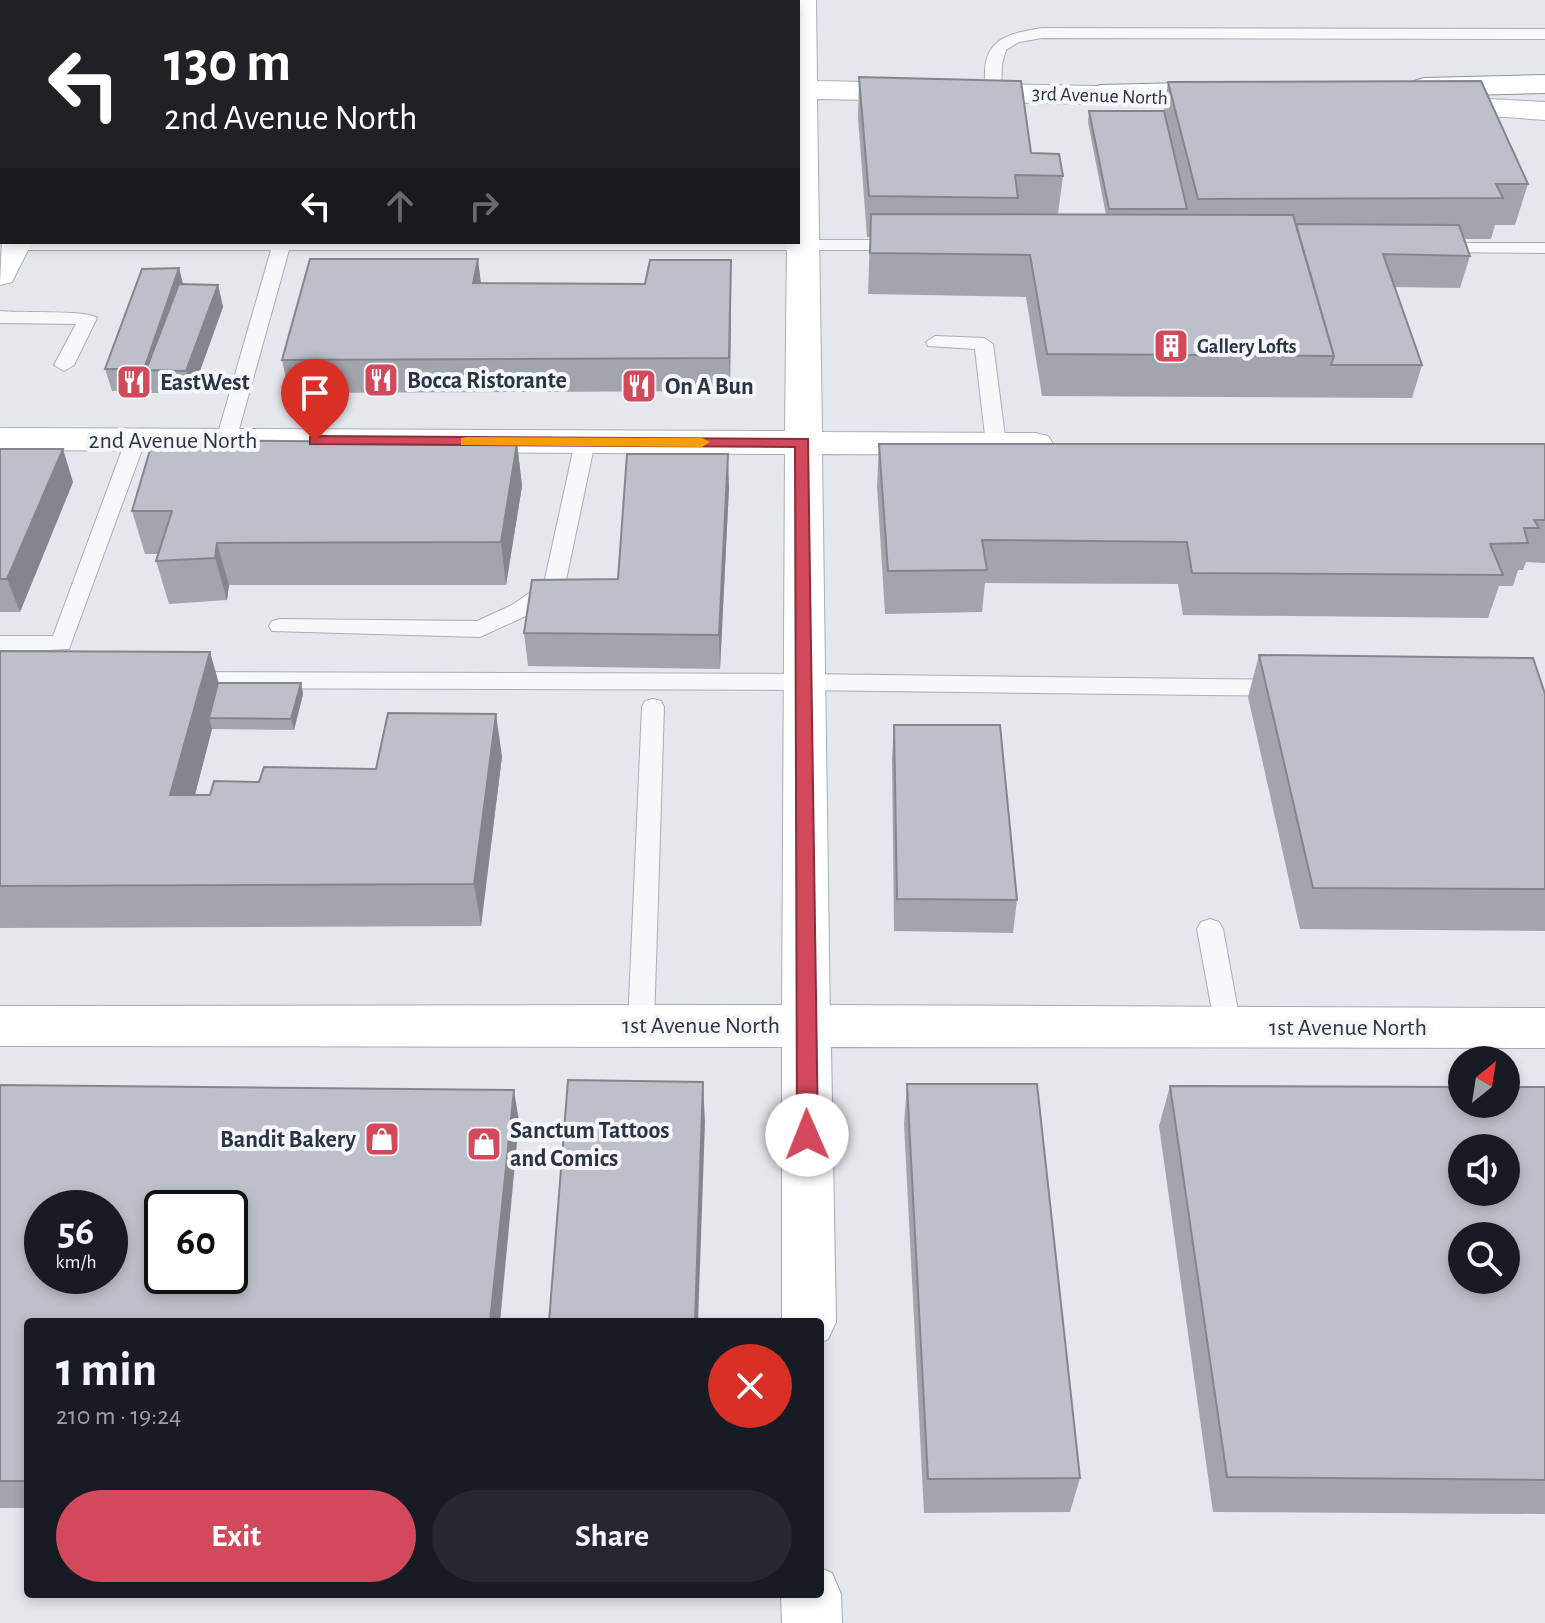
<!DOCTYPE html>
<html lang="en">
<head>
<meta charset="utf-8">
<style>
  body { margin:0; font-family:"Alegreya Sans",sans-serif; background:#242831; color:#f1f3f6; height:100vh; display:flex; flex-direction:column; font-size:30px; white-space:nowrap }
  * { box-sizing:border-box; margin:0 }
  p { font-size:26px; color:#9ea1a6 }
  .icon { flex:none; width:44px; height:44px; fill:none; stroke:currentColor; stroke-width:2; stroke-linecap:round; stroke-linejoin:round }
  .map { position:relative; flex:1; overflow:hidden }
  .details { position:absolute; left:24px; top:1318px; width:800px; height:280px; display:flex; flex-direction:column; background:#171b24; border-radius:8px; box-shadow:0 4px 12px #0003 }
  .details>* { flex:none }
  .hud { position:absolute; left:0px; top:0px; width:800px; height:244px; box-shadow:0 4px 12px #0003; background:#202124; color:#fff; overflow:hidden }
  .needle { width:52px; rotate:30deg }
  .buttons { position:absolute; left:1448px; top:1046px; display:grid; gap:16px }
  .buttons a { display:grid; place-items:center; width:72px; height:72px; border-radius:50%; background:#171b24; box-shadow:0 4px 12px #0003; font-size:40px }
  .speed { position:absolute; left:24px; top:1190px; display:flex; gap:16px; font-size:40px; font-weight:700; text-align:center }
  .speed>* { display:grid; place-content:center; width:104px; height:104px; border-radius:50%; background:#171b24; box-shadow:0 4px 12px #0003; line-height:1 }
  .speed small { font-size:20px; font-weight:400 }
  .speed .limit { border:4px solid #111; border-radius:12px; background:#fff; color:#111 }
  .pin { position:absolute; display:grid; place-items:center; width:68px; height:68px; color:#fff; margin:-82px -34px; border-radius:50% 50% 50% 0; rotate:-45deg; box-shadow:0 0 8px #0007 }
  .pin .icon { rotate:45deg }
  .me { position:absolute; width:88px; margin:-44px; rotate:359deg; stroke-linejoin:round; filter:drop-shadow(0 0 6px #0008) }
  .turn { display:flex; align-items:center; gap:28px; height:168px; padding:0 32px; font-size:36px }
  .turn .icon { width:104px; height:104px; stroke-width:2.5 }
  .turn b { display:block; font-size:56px; line-height:68px }
  .lanes { display:flex; align-items:center; height:76px; padding:0 32px; background:#0003; justify-content:center; gap:40px; direction:ltr }
  .lanes .off { opacity:.35 }
  .round { display:grid; place-items:center; flex:none; width:84px; height:84px; border-radius:42px; background:#242831 }
  .head { display:flex; align-items:center; justify-content:space-between; height:136px; padding:0 32px }
  h1 { font-size:48px; font-weight:700; line-height:60px }
  .button { display:flex; gap:16px; margin-top:auto; padding:16px 32px }
  .button a { flex:1; height:92px; border-radius:48px; background:#d1495b; color:#fff; font-size:32px; font-weight:700; line-height:92px; text-align:center }
  .button a+a { background:#242831; color:#f1f3f6 }
  .map>svg:first-child { display:block }
  .lines { fill:none; stroke-linecap:round; stroke-linejoin:round }
  .lane-casing { stroke:#a9aeb7; stroke-width:2 }
  .secondary-casing { stroke:#a9aeb7; stroke-width:2 }
  .primary-casing { stroke:#a3abb8; stroke-width:2 }
  .highway-casing { stroke:#8b94a3; stroke-width:2 }
  .lane { fill:#f7f8fa; fill-rule:evenodd }
  .secondary { fill:#fff; fill-rule:evenodd }
  .primary { fill:#fff; fill-rule:evenodd }
  .highway { fill:#fff; fill-rule:evenodd }
  .wall { fill:#a1a5ae }
  .shaded-wall { fill:#83868d }
  .building { fill:#bbc0ca; stroke:#83868d; stroke-width:2; fill-rule:evenodd }
  .route { fill:#d1495b; stroke:#882f3b; stroke-width:2 }
  .slow { fill:#f59e0b }
  .labels { text-anchor:middle; stroke-width:8; stroke-linejoin:round; paint-order:stroke }
  .far-street-label { font-size:20px; fill:#2b3445; stroke:#f4f6f9 }
  .far-poi-label { font-size:20px; font-weight:bold; fill:#2b3445; stroke:#f4f6f9; text-anchor:start }
  .poi-label { font-size:24px; font-weight:bold; fill:#2b3445; stroke:#f4f6f9; text-anchor:start }
  .street-label { font-size:24px; fill:#2b3445; stroke:#f4f6f9 }
</style>
</head>
<body>
<div class="map">
<svg width="1545" height="1623" viewBox="0 0 1545 1623">
  <rect width="100%" height="100%" fill="#e4e7ec"/>
  <g class="lines">
    <defs>
      <g id="lane">
        <path d="M1042 28 1545 29V39L1042 38 1019 42 1006 50 1002 64 1001 92 993 97 987 95C984 87 985 79 985 70 987 36 1014 33 1042 28Z"/>
        <path d="M798 240H901L910 245 901 250H289L236 440 226 446 216 440 271 250H15L6 245 8 242Z"/>
        <path d="M1433 243H1545V253L1427 252 1424 248Z"/>
        <path d="M0 311C18 313 90 310 97 318L74 365 64 371 54 365 76 324 0 323Z"/>
        <path d="M935 336 984 338 993 344 1006 444 1003 448H989L986 444 975 349 928 346 926 342Z"/>
        <path d="M136 433 146 439 69 649 0 652V636H53L126 439Z"/>
        <path d="M585 436 595 442 566 580 554 597 528 615 480 637 272 631 269 626 272 621 280 619 477 621 512 605 538 587 545 579 575 442Z"/>
        <path d="M186 672 804 674 1282 680 1290 682 1293 688 1290 694 1282 696 804 690 186 688 178 686 175 680 178 674Z"/>
        <path d="M653 699 661 701 664 707 654 1025 650 1033 641 1036 632 1033 628 1025 642 707 645 701Z"/>
        <path d="M1210 919 1219 922 1223 929 1241 1027 1237 1035 1228 1038 1219 1035 1215 1027 1197 929 1201 922Z"/>
      </g>
      <g id="secondary">
        <path d="M120 0H148L119 2Z"/>
        <path d="M788 0H816L817 81 1148 87 1159 90 1163 96 1159 102 1148 105 817 99 822 432 1035 433 1048 436 1053 444 1048 452 1035 455 822 454 830 1025 823 1039 806 1045 789 1039 782 1025 785 454 0 450V428L785 431 787 242H798V2Z"/>
        <path d="M1432 96 1545 102V120L1421 111 1417 105 1421 99Z"/>
        <path d="M2 239V242H32L12 282 0 285Z"/>
      </g>
      <g id="primary">
        <path d="M806 1005 1545 1008V1048L831 1047 836 1322 828 1339 820 1343V1322H782V1047L0 1046V1006Z"/>
        <path d="M820 1568 832 1573 841 1594 842 1623H782L781 1594H820Z"/>
      </g>
      <g id="highway">
        <path d="M1545 75V93L1424 96 1414 93 1409 87 1414 81 1424 78Z"/>
        <path d="M1227 82 1238 85 1242 91 1238 97 1101 103 1090 100 1086 94 1090 88 1101 85Z"/>
      </g>
    </defs>
    <use href="#lane" class="lane-casing"/>
    <use href="#secondary" class="secondary-casing"/>
    <use href="#primary" class="primary-casing"/>
    <use href="#highway" class="highway-casing"/>
    <use href="#lane" class="lane"/>
    <use href="#secondary" class="secondary"/>
    <use href="#primary" class="primary"/>
    <use href="#highway" class="highway"/>
  </g>
  <g class="wall">
    <path d="M0 0 2 2V58H0Z"/>
    <path d="M859 77 1031 153 1063 176 1058 214 1106 215 1088 122 1089 111H1164L1168 82 1528 184 1515 225H1495L1491 239H1464L1470 256 1460 288 1394 287 1422 365 1412 398 1042 396 1026 297 868 294 870 237H867L858 117Z"/>
    <path d="M481 283 731 292 730 391 289 393 282 360Z"/>
    <path d="M183 284 218 285 223 307 192 393H152L151 389 150 391H112L105 369Z"/>
    <path d="M517 443 522 486 506 585H229L227 600 169 604 156 561 158 554H145L132 511Z"/>
    <path d="M879 444H1545V563L1526 562 1523 570H1518L1513 586H1499L1488 618 1183 615 1178 584 985 583 982 612 885 614 877 486Z"/>
    <path d="M0 449 73 482 20 612H0Z"/>
    <path d="M729 487 720 669 528 666 524 633 618 579Z"/>
    <path d="M0 651 218 683H301L303 694 294 730 212 729 195 795H210L259 782 502 756 481 926 0 928Z"/>
    <path d="M1259 655 1545 694V931L1300 929 1248 697Z"/>
    <path d="M894 725 1017 900 1013 933 894 931 892 758Z"/>
    <path d="M907 1084 1080 1478 1070 1512 924 1513 904 1124Z"/>
    <path d="M0 1085 519 1121 28 1322V1508H0Z"/>
    <path d="M1170 1086 1545 1087V1514L1213 1512 1159 1126Z"/>
  </g>
  <g class="shaded-wall">
    <path d="M52 0H65L66 2H51Z"/>
    <path d="M379 0H395V2H378Z"/>
    <path d="M0 71 2 78V143L0 147Z"/>
    <path d="M478 259 482 291 473 283Z"/>
    <path d="M731 260V292L730 391 729 358Z"/>
    <path d="M179 268 185 291 146 370 151 389 150 391 144 369Z"/>
    <path d="M218 285 223 307 192 393 186 371Z"/>
    <path d="M517 443 522 486 506 585 501 542Z"/>
    <path d="M63 449 73 482 20 612 7 579Z"/>
    <path d="M728 454 729 487 720 669 719 635Z"/>
    <path d="M217 543 229 585 227 600 215 558Z"/>
    <path d="M210 652 222 694 209 718 212 729 184 837 170 795Z"/>
    <path d="M301 683 303 694 294 730 291 719Z"/>
    <path d="M496 714 502 756 481 926 474 884Z"/>
    <path d="M703 1082 705 1122 698 1322H695Z"/>
    <path d="M514 1090 519 1121 500 1322H490Z"/>
  </g>
  <g class="building">
    <path d="M0 0H52L51 2H2V27H0Z"/>
    <path d="M157 0H379L378 2H156Z"/>
    <rect x="600" y="0" width="36" height="2"/>
    <path d="M859 77 1021 81 1031 153 1059 154 1063 176 1015 175 1018 198 869 196Z"/>
    <path d="M1481 81 1528 184H1496L1503 198 1198 199 1168 82Z"/>
    <path d="M1089 111H1164L1187 209H1109Z"/>
    <path d="M871 214 1293 215 1334 356 1047 354 1030 255 870 253Z"/>
    <path d="M1296 224 1459 225 1470 256 1383 254 1422 365H1331L1334 356Z"/>
    <path d="M310 259H478L473 283 645 284 650 260H731L729 358 282 360Z"/>
    <path d="M179 268 144 369H105L142 269Z"/>
    <path d="M179 284 218 285 186 371 146 370Z"/>
    <path d="M153 440 517 443 501 542 217 543 215 558 156 561 172 511H132Z"/>
    <path d="M879 444H1545V520H1534L1539 528H1524L1528 543 1490 544 1503 575 1192 573 1187 542 1091 541 982 540 987 570 888 571Z"/>
    <path d="M0 449H63L7 579H0Z"/>
    <path d="M627 454H728L719 635 524 633 532 580 618 579Z"/>
    <path d="M0 651 210 652 170 795H210L214 781 259 782 264 767 376 769 388 713 496 714 474 884 0 886Z"/>
    <path d="M1259 655 1533 658 1545 694V889L1313 888Z"/>
    <path d="M218 683H301L291 719 209 718Z"/>
    <path d="M894 725H1000L1017 900 897 899Z"/>
    <path d="M568 1080 703 1082 695 1322H549Z"/>
    <path d="M907 1084H1037L1080 1478 928 1479Z"/>
    <path d="M0 1085 514 1090 490 1322H28V1481H0ZM42 1208H110V1276H42ZM162 1208H230V1276H162Z"/>
    <path d="M1170 1086 1462 1087V1104H1506V1087H1545V1480L1227 1477ZM1462 1148H1506V1192H1462ZM1462 1236H1506V1280H1462Z"/>
  </g>
  <path class="route" d="M315 436 808 439 818 1135 815 1141 807 1144 800 1141 797 1135 795 447 310 444V437Z"/>
  <path class="slow" d="M466 437 702 438 710 442 702 447 461 445V438Z"/>
  <defs>
    <symbol id="building-square" viewBox="-11 -11 22 22"><rect x="-9" y="-9" width="18" height="18" rx="4" fill="#d1495b" stroke="#f4f6f9"/><path d="M-4-6H4V6H1V3H-1V6H-4ZM-2.5-4.3h1.7v1.8h-1.7ZM.8-4.3h1.7v1.8H.8ZM-2.5-1h1.7V.8h-1.7ZM.8-1h1.7V.8H.8Z" fill="#fff"/></symbol>
    <symbol id="restaurant-square" viewBox="-11 -11 22 22"><rect x="-9" y="-9" width="18" height="18" rx="4" fill="#d1495b" stroke="#f4f6f9"/><path d="M-5-6h1v4h1v-4h1v4h1v-4h1v5L-1.5 .5V6h-2V.5L-5-1ZM5-6V6H3V1.5H1.5Q1.5-4 5-6Z" fill="#fff"/></symbol>
    <symbol id="shop-square" viewBox="-11 -11 22 22"><rect x="-9" y="-9" width="18" height="18" rx="4" fill="#d1495b" stroke="#f4f6f9"/><path d="M-5-2.5h2.3a2.7 3.5 0 0 1 5.4 0H5L5.5 6h-11ZM-1.5-2.5h3a1.5 2.3 0 0 0-3 0Z" fill="#fff"/></symbol>
  </defs>
  <g fill-rule="evenodd">
    <use href="#building-square" x="1151" y="326" width="40" height="40"/>
    <use href="#restaurant-square" x="361" y="360" width="40" height="40"/>
    <use href="#restaurant-square" x="114" y="362" width="40" height="40"/>
    <use href="#restaurant-square" x="619" y="366" width="40" height="40"/>
    <use href="#shop-square" x="362" y="1119" width="40" height="40"/>
    <use href="#shop-square" x="464" y="1124" width="40" height="40"/>
  </g>
  <g class="labels">
    <g class="far-street-label">
      <text transform="translate(1100 95) rotate(2)" y="7">3rd Avenue North</text>
    </g>
    <g class="far-poi-label">
      <text x="1197" y="353">Gallery Lofts</text>
    </g>
    <g class="poi-label">
      <text x="407" y="388">Bocca Ristorante</text>
      <text x="160" y="390">EastWest</text>
      <text x="665" y="394">On A Bun</text>
      <text x="510" y="1138">Sanctum Tattoos<tspan x="510" dy="28">and Comics</tspan></text>
      <text x="356" y="1147" text-anchor="end">Bandit Bakery</text>
    </g>
    <g class="street-label">
      <text x="173" y="448">2nd Avenue North</text>
      <text x="701" y="1033">1st Avenue North</text>
      <text x="1348" y="1035">1st Avenue North</text>
    </g>
  </g>
</svg>
<div class="buttons">
<a><svg class="needle" viewBox="-14 -14 28 28"><path d="M0-13l5 13h-10z" fill="#e53935"/><path d="M0 13l5-13h-10z" fill="#9ea1a6"/></svg></a>
<a><svg class="icon" aria-label="sound" viewBox="0 0 24 24"><path d="M4 9h4l5-4v14l-5-4H4zM17 9q2 3 0 6"/></svg></a>
<a><svg class="icon" aria-label="search" viewBox="0 0 24 24"><circle cx="10" cy="10" r="6"/><path d="M15 15l6 6"/></svg></a>
</div>
<div class="speed"><div>56<small>km/h</small></div><div class="limit">60</div></div>
<div class="pin" style="left:315px;top:441px;background:#d93025"><svg class="icon" aria-label="arrive" viewBox="0 0 24 24"><path d="M6 21V4h12l-3 4 3 4H6"/></svg></div>
<svg class="me" style="left:807px;top:1135px" viewBox="-20 -20 40 40"><circle r="19" fill="#fff"/><path d="M0-13L10 11 0 6-10 11z" fill="#d1495b"/></svg>
<div class="hud">
<div class="turn"><svg class="icon" aria-label="left" viewBox="0 0 24 24"><path d="M17 20v-9H6M10 6l-5 5 5 5"/></svg><div><b>130 m</b>2nd Avenue North</div></div>
<div class="lanes"><svg class="icon" aria-label="left" viewBox="0 0 24 24"><path d="M17 20v-9H6M10 6l-5 5 5 5"/></svg><svg class="icon off" aria-label="ahead" viewBox="0 0 24 24"><path d="M12 20V5M6 11l6-6 6 6"/></svg><svg class="icon off" aria-label="right" viewBox="0 0 24 24"><path d="M7 20v-9h11M14 6l5 5-5 5"/></svg></div>
</div>
<section class="details">
<div class="head"><div><h1>1 min</h1><p>210 m · 19:24</p></div><a class="round" style="background:#d93025;color:#fff"><svg class="icon" aria-label="close" viewBox="0 0 24 24"><path d="M6 6l12 12M18 6L6 18"/></svg></a></div>
<div class="button"><a>Exit</a><a>Share</a></div>
</section>
</div>
</body>
</html>
